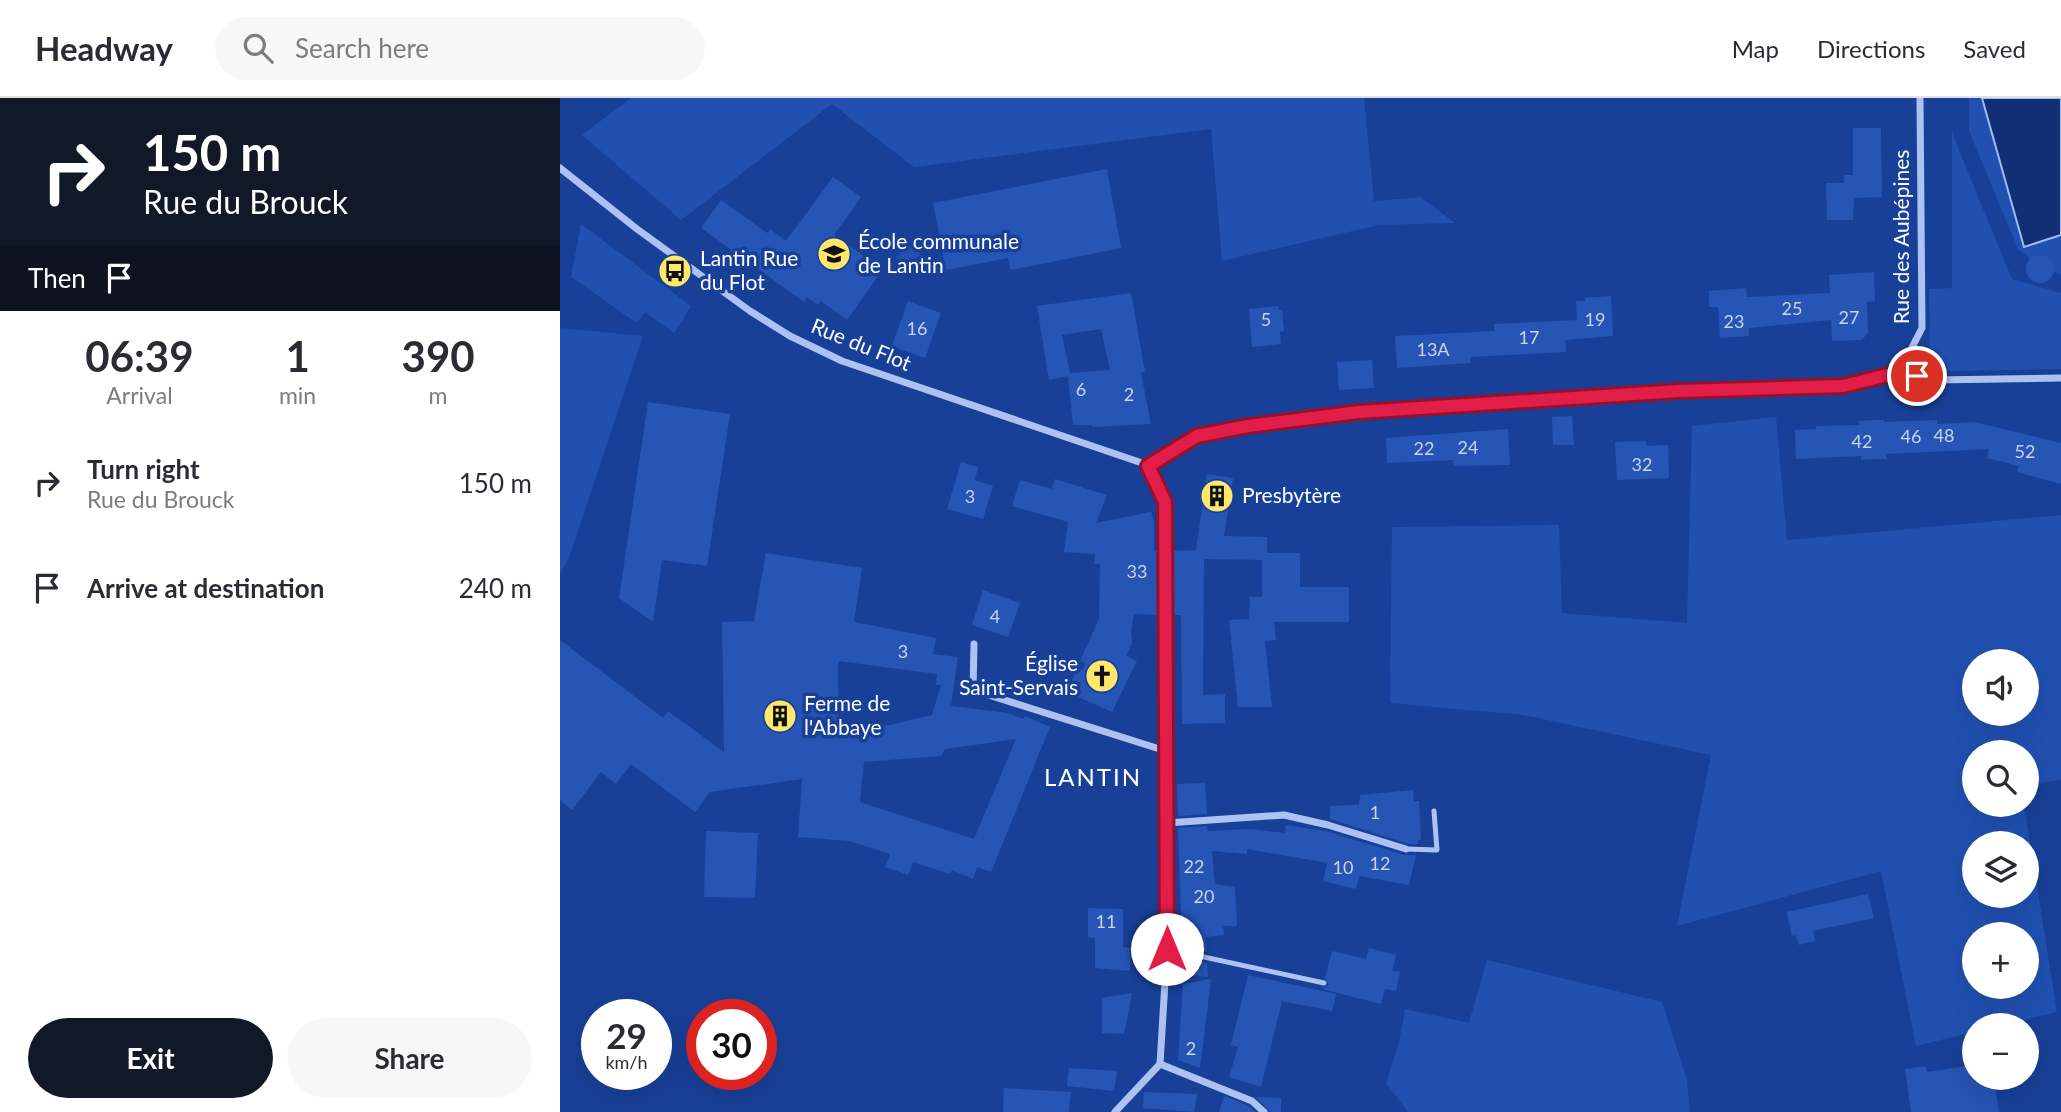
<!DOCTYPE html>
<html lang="en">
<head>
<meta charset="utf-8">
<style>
  body { margin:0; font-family:Lato,sans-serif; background:#f7f7f7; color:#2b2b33; height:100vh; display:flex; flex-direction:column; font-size:26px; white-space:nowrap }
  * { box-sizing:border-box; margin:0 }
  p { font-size:23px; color:#7c7c81 }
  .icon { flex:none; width:38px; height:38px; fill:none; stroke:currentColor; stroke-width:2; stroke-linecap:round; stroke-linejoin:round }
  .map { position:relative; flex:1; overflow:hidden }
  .drawer { display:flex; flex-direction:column; background:#fff; width:560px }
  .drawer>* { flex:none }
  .hud { background:#111827; color:#fff; overflow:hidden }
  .fabs { position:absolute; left:1402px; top:551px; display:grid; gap:14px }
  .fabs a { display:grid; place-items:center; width:77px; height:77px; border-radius:50%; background:#fff; box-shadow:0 7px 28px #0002; font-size:35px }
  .speed { position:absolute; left:21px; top:901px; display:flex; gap:14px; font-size:35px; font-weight:700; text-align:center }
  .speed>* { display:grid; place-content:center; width:91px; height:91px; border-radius:50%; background:#fff; box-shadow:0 7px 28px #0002; line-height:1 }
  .speed small { font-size:18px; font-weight:400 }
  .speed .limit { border:10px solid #d22; background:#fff; color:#111 }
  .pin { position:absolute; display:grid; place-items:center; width:60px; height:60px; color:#fff; margin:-30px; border:4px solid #fff; border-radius:50%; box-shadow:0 2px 7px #0007 }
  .me { position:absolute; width:77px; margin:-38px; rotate:0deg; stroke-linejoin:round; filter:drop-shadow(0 0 5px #0008) }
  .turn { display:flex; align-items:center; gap:24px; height:147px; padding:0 28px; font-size:32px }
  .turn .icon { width:91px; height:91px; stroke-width:2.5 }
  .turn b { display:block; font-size:49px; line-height:60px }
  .then { display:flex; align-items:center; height:66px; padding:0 28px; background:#0003; gap:14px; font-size:26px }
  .eta { display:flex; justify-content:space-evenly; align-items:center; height:119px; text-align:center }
  .eta b { font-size:42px; font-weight:700; line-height:49px }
  .action { display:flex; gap:14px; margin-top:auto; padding:14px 28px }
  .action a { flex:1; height:80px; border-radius:42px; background:#111827; color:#fff; font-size:28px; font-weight:700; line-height:80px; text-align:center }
  .action a+a { background:#f7f7f7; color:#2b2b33 }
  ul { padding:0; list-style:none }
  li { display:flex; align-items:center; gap:21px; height:105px; padding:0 28px }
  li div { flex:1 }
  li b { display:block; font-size:26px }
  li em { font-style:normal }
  header { display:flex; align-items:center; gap:42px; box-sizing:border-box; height:98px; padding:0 35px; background:#fff; border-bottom:2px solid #e1e1e2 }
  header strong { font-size:33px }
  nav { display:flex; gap:38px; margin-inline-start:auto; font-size:24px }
  .search { width:490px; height:63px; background:#f7f7f7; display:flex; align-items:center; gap:18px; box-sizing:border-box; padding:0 24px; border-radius:38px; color:#7c7c81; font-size:26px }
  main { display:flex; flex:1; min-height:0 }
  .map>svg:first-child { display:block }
  .green { fill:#2150b1; fill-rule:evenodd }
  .water { fill:#102f75; stroke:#9fbcf3; stroke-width:2 }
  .building { fill:#2755b6; fill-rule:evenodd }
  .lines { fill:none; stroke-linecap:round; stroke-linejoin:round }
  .service { stroke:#acc3f1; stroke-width:5 }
  .minor { stroke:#acc3f1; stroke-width:7 }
  .route-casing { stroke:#92132f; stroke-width:18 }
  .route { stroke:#e11d48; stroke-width:12 }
  .labels { text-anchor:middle; stroke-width:7; stroke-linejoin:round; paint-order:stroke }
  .number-label { font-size:18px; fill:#c9d4ed }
  .street-label { font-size:21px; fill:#fff; stroke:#184098 }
  .poi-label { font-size:21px; fill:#fff; stroke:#184098; text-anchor:start }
  .quarter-label { font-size:24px; letter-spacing:2px; fill:#fff; stroke:#184098 }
</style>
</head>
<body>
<header>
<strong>Headway</strong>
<div class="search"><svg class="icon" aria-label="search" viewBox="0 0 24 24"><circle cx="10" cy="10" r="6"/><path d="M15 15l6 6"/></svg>Search here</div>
<nav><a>Map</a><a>Directions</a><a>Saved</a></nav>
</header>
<main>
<section class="drawer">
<div class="hud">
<div class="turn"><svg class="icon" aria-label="right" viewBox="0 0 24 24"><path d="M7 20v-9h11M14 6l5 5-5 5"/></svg><div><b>150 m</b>Rue du Brouck</div></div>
<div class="then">Then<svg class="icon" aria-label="arrive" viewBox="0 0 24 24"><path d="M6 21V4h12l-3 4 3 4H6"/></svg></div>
</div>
<div class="eta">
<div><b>06:39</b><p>Arrival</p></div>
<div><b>1</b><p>min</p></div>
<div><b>390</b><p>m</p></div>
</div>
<ul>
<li><svg class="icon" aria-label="right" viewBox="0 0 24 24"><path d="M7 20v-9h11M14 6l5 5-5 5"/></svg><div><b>Turn right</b><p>Rue du Brouck</p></div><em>150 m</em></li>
<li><svg class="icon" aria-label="arrive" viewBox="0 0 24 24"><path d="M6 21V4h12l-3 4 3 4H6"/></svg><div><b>Arrive at destination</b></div><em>240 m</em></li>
</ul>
<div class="action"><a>Exit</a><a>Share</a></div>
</section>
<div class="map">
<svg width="1501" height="1014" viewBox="0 0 1501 1014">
  <rect width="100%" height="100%" fill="#184098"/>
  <g class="green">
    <path d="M71 0H804L814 103 860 99 895 125 819 127 662 163 651 31 354 69 272 6 121 122 22 37Z"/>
    <path d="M1409 0H1422L1464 148 1501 137V177L1470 161 1458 151 1409 33Z"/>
    <path d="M1392 31 1394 40 1452 181 1501 195V271L1391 273 1377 270 1370 261 1369 191 1392 190Z"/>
    <path d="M21 126 131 208 114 235 85 214 77 225 11 179Z"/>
    <path d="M354 138 367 147 349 170 336 160Z"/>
    <path d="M0 230 83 238 9 460 0 476Z"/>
    <path d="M1216 319 1227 442 1501 417V682L1467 687 1466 654H1414V707H1464L1497 914 1442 927 1414 928V934L1356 948 1321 773 1117 828 1151 657 964 617 830 605 832 429 999 427 1002 515 1127 525 1132 328ZM1414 564H1466V616H1414ZM1414 746H1466V798H1414ZM1414 836H1466V889H1414Z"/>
    <path d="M927 862 1102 904 1127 982 1130 1014H848L826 985 839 944 845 911 909 925Z"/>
  </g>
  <path class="water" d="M1422 0H1501V137L1464 149Z"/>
  <g class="building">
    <path d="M1293 30H1321L1322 99 1294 100 1293 122H1267L1266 85H1284V77H1293Z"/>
    <path d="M547 71 561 150 451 172 448 160 386 172 373 105Z"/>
    <path d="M273 79 301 99 274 137 323 171 287 222 261 203 258 207 247 199 244 204 141 130 161 102 207 135 210 131 226 143Z"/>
    <circle cx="1480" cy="171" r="14"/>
    <path d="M1314 174 1315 203 1307 204 1308 235 1302 242 1272 243 1271 222 1189 230V238L1160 240 1158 209H1149V193L1186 190 1187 199 1270 195 1269 177Z"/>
    <path d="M571 195 585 274 581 275 591 326 532 329V327H513L508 278 489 282 477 208ZM541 231 550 272 510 275 502 237Z"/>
    <path d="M1051 198 1053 238 1005 242 1006 254 910 259V265L837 270 835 238 934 233V226L1017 222 1016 203H1025V200Z"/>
    <path d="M348 203 381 215 365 260 332 248Z"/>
    <path d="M718 208 719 212H722L724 233 720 234 721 246 692 249 689 211Z"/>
    <path d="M812 262 814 290 779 292 777 264Z"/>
    <path d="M88 304 170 316 147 468 102 462 93 524 59 500Z"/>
    <path d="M1012 318 1014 347H993L992 319Z"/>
    <path d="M1312 322H1324V324L1377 322V326L1415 324 1501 345V386L1457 374 1459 368 1427 360 1429 351 1326 356V361H1314L1301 362V358L1236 361 1235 332 1256 331V328L1299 327V323Z"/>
    <path d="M948 331 950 367 894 368 893 362 827 365 826 340Z"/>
    <path d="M1086 343V348L1108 347 1109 380 1057 382 1055 344Z"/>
    <path d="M401 364 418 369 415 382 433 388 423 421 387 411Z"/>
    <path d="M647 376 673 380 664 438 707 439V455H740V489H789V524H714L716 542 705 543 712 609H678L669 522 689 521 690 499H702V462L644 461 643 597 665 596V625L622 626 621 517H612L611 453 636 452Z"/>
    <path d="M495 381 547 397 536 425 591 414 594 424V453H599V517L574 516 571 534 572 545 566 558 577 563 552 614 507 594 517 571 523 572 525 565 520 563 539 521 540 466H534L535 456 504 454 508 424 452 408 460 382 492 391Z"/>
    <path d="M206 455 302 470 294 524 376 540 373 556 398 559 391 608 448 615 463 621 465 618 490 629 431 774 417 769 413 781 392 772 390 776 353 764 348 777 325 769 330 756 290 743 238 739 242 681 150 694 135 714 71 666 56 686 41 674 12 712 0 702V542L103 620 108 613 164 654 162 524 194 523ZM278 563 377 576 376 587H381L372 617 279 639ZM456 641 414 741 300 704 304 664 381 658 385 651Z"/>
    <path d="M423 492 460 505 448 539 412 527Z"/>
    <path d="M645 685 647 716 618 718 617 686Z"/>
    <path d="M853 692 854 703H859L861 742H858V746H849L770 721V708L799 707 800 697Z"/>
    <path d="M726 727 766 733 844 757H856L849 787 799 778 796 791 763 783 767 765 687 751V756L652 753 655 786 675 789 677 828H663L664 837 646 839 647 854 622 849 618 730 647 728 648 733 690 731 725 735Z"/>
    <path d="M146 733 198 735 195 800 144 799Z"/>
    <path d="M1308 796 1314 820 1253 833 1255 843 1239 847 1236 837 1232 838 1227 814Z"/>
    <path d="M528 810 563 811V849L571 850 570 873 535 870V840L528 839Z"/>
    <path d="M809 850 836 857 832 873 840 874 836 893 825 891 821 906 762 891 769 887 765 880 772 853 806 861Z"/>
    <path d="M625 860 647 865 648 879 624 877Z"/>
    <path d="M688 877 776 896 772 913 722 903 701 989 669 979 678 949 671 947Z"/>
    <path d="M651 881 644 939 640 970 618 962 623 886Z"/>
    <path d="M572 895 564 936 542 935V900Z"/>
    <path d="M1414 967V980H1434L1439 1014H1351L1345 971 1366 968 1367 974Z"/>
    <path d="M509 970 557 973 554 993 507 988Z"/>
    <path d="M444 990 511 994 509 1014H443Z"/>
    <path d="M584 994 637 996 634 1014 583 1010Z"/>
    <path d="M664 998 689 1008 695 1014H659Z"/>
    <path d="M696 999 721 1000V1014H710Z"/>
  </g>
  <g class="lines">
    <g class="service">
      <path d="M846 751 877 752 874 713"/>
      <path d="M607 851 764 885"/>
    </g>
    <g class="minor">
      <path d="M0 70 77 131 190 213 230 238 282 263 588 367"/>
      <path d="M1340 273 1362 230 1360 0"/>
      <path d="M588 367 637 338 688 329 798 314 1119 293 1283 288 1340 273 1374 282 1501 280"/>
      <path d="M588 367 605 404 607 851 600 966"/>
      <path d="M414 546 413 592 606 653"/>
      <path d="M607 725 724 717 768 727 846 751"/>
      <path d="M600 966 692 1003 704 1014"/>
      <path d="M555 1014 600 966"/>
    </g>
  </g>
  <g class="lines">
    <defs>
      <path id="route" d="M607 851 605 404 588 368 637 338 688 328 799 314 1119 293 1283 288 1340 274 1357 278"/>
    </defs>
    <use href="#route" class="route-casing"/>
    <use href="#route" class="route"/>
  </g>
  <defs>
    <symbol id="school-disc" viewBox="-11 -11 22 22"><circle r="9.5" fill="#ffe76c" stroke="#184098"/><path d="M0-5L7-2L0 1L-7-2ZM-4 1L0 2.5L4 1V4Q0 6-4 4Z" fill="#111"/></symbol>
    <symbol id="bus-disc" viewBox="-11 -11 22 22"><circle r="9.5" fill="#ffe76c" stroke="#184098"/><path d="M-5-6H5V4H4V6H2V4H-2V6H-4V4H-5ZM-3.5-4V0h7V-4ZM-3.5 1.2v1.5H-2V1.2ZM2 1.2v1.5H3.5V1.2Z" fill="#111"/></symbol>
    <symbol id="building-disc" viewBox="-11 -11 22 22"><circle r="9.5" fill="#ffe76c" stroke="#184098"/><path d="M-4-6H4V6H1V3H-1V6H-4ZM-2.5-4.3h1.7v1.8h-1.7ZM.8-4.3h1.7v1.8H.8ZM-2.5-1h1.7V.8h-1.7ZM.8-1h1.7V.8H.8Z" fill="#111"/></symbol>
    <symbol id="church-disc" viewBox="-11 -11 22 22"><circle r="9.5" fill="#ffe76c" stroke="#184098"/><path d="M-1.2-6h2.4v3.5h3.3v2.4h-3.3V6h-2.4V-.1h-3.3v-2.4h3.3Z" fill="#111"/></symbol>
  </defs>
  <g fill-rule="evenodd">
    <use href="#school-disc" x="255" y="137" width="38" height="38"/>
    <use href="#bus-disc" x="96" y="154" width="38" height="38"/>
    <use href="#building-disc" x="638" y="379" width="38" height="38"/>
    <use href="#church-disc" x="523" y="559" width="38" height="38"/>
    <use href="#building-disc" x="201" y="599" width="38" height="38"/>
  </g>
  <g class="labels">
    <g class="number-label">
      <text x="1232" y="217">25</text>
      <text x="1289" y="226">27</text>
      <text x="706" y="228">5</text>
      <text x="1035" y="228">19</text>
      <text x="1174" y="230">23</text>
      <text x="357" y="237">16</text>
      <text x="969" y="246">17</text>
      <text x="873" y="258">13A</text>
      <text x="521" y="298">6</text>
      <text x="569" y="303">2</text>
      <text x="1384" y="344">48</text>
      <text x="1351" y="345">46</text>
      <text x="1302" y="350">42</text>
      <text x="908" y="356">24</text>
      <text x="864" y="357">22</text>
      <text x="1465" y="360">52</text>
      <text x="1082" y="373">32</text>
      <text x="410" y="405">3</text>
      <text x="577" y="480">33</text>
      <text x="435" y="525">4</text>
      <text x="343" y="560">3</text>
      <text x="815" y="721">1</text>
      <text x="820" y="772">12</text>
      <text x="634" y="775">22</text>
      <text x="783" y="776">10</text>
      <text x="644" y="805">20</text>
      <text x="546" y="830">11</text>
      <text x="631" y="957">2</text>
    </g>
    <g class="street-label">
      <text transform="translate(1342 139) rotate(-90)" y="7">Rue des Aubépines</text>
      <text transform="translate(301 247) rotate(22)" y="7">Rue du Flot</text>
    </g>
    <g class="poi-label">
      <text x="298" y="151">École communale<tspan x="298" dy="24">de Lantin</tspan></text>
      <text x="140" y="168">Lantin Rue<tspan x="140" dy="24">du Flot</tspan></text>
      <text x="682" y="405">Presbytère</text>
      <text x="518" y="573" text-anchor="end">Église<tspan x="518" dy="24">Saint-Servais</tspan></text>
      <text x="244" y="613">Ferme de<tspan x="244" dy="24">l'Abbaye</tspan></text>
    </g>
    <g class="quarter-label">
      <text x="533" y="688">LANTIN</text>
    </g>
  </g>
</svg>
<div class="fabs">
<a><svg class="icon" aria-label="sound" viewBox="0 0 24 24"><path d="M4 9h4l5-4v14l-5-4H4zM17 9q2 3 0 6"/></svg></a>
<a><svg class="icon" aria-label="search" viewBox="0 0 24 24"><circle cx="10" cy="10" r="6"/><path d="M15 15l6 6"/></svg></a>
<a><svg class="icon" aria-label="layers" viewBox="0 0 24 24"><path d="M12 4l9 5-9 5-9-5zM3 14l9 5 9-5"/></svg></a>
<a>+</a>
<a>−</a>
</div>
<div class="speed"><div>29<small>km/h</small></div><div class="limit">30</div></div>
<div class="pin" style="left:1357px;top:278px;background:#d93025"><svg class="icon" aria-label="arrive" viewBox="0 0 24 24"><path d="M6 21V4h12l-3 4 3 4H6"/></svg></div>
<svg class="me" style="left:607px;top:851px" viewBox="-20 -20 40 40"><circle r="19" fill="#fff"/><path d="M0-13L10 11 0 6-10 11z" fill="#e11d48"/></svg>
</div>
</main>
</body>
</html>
